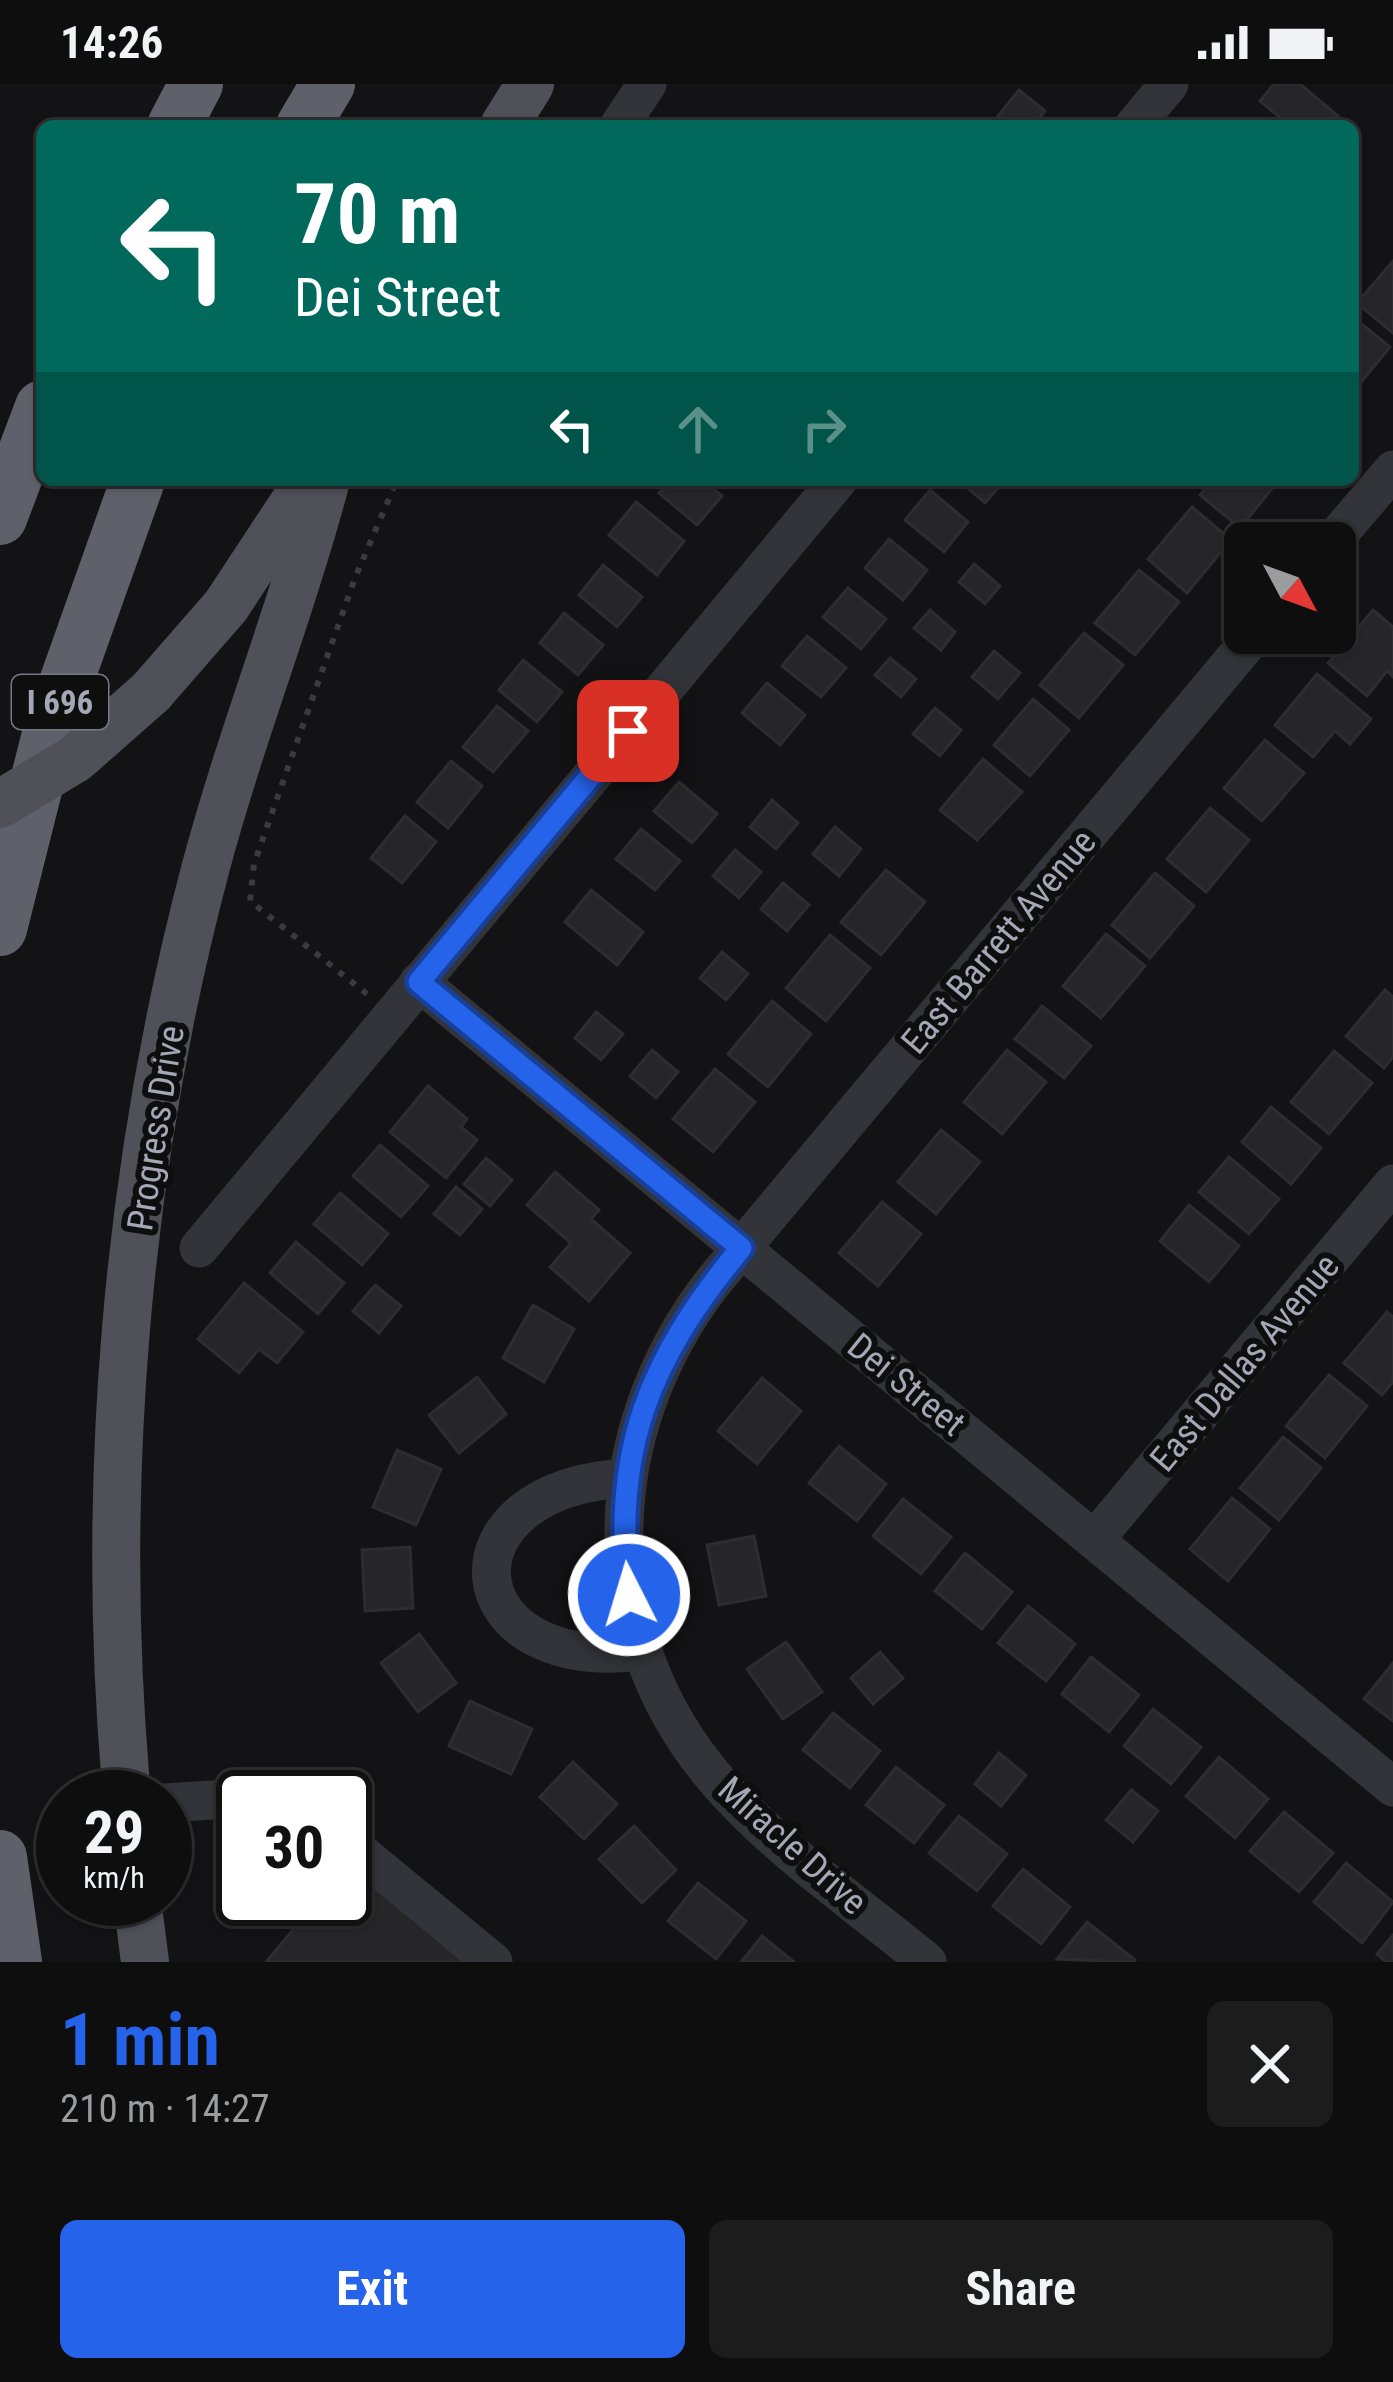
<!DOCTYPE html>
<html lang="en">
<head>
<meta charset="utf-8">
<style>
  body { margin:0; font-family:"Roboto Condensed",sans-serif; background:#1c1c1d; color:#f1f3f6; height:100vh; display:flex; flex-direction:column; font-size:45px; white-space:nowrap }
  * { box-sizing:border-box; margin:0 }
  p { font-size:39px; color:#9b9c9e }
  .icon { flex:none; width:66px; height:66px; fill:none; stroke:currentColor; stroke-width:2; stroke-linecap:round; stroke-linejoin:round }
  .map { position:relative; height:1878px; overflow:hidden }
  .drawer { display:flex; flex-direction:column; background:#0e0e0f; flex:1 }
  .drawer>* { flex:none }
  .guide { position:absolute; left:36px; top:36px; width:1323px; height:366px; border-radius:18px; box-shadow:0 3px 9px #0004,0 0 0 3px #2e2e2f; background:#00695c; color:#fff; overflow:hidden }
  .needle { width:78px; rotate:131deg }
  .buttons { position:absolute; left:1224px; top:438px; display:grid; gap:24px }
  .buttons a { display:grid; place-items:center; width:132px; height:132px; border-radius:18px; background:#0e0e0f; box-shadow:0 3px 9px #0004,0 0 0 3px #2e2e2f; font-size:60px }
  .speed { position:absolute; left:36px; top:1686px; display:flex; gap:24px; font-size:60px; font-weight:700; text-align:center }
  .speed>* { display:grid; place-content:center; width:156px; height:156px; border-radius:50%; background:#0e0e0f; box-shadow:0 3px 9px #0004,0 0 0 3px #2e2e2f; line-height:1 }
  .speed small { font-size:30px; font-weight:400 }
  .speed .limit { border:6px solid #111; border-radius:18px; background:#fff; color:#111 }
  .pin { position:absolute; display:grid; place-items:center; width:102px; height:102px; color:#fff; margin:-51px; border-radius:24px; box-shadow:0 6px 18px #0006 }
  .me { position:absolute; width:132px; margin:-66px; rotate:355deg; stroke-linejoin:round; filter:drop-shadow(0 0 9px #0008) }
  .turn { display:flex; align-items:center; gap:42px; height:252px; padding:0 60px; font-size:54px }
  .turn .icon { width:156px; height:156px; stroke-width:2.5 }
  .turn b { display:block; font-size:84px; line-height:102px }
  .lanes { display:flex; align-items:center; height:114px; padding:0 60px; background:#0003; justify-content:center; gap:60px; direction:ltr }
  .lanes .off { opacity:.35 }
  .round { display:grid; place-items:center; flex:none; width:126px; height:126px; border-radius:18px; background:#1c1c1d }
  .headline { display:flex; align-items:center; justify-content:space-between; height:204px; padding:0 60px }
  h1 { font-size:72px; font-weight:700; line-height:90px; color:#2563eb }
  .primary-button { display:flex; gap:24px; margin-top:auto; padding:24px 60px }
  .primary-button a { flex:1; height:138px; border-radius:18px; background:#2563eb; color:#fff; font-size:48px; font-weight:700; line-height:138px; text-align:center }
  .primary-button a+a { background:#1c1c1d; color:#f1f3f6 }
  .status { display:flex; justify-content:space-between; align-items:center; height:84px; padding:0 60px; background:#0e0e0f; direction:ltr }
  .status svg { height:33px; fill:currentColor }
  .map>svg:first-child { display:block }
  .building { fill:#262528; stroke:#2d2c30; stroke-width:3 }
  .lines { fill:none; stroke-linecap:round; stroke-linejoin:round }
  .path { stroke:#393b40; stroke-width:6; stroke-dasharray:6 9; stroke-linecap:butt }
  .minor { stroke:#333439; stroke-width:39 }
  .major { stroke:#4f5058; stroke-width:48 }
  .highway { stroke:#5f616a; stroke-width:54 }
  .major-bridge { stroke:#4f5058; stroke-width:48 }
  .route-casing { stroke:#184099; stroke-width:30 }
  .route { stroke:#2563eb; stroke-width:21 }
  .labels { text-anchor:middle; stroke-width:12; stroke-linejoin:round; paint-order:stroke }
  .shield { fill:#0e0e0f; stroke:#777983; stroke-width:3 }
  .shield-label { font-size:33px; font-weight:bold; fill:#a4a7b5 }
  .street-label { font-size:36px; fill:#a4a7b5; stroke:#0e0e0f }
</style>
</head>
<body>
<div class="status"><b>14:26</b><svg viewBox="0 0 49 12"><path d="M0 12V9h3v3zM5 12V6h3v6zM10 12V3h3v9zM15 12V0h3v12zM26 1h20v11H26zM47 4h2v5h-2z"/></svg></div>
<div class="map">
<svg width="1393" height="1878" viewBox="0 0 1393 1878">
  <rect width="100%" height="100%" fill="#131214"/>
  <g class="building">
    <path d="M1274 0H1300L1338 32 1329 42H1290L1260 17Z"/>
    <path d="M1019 6 1045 27 1033 42H990Z"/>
    <path d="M1393 177V249L1357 219Z"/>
    <path d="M1353 233 1390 263 1353 308Z"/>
    <path d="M670 396H703L722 412 697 441 659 409Z"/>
    <path d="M958 396H1005L985 419Z"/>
    <path d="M1212 396H1279L1240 444 1200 411Z"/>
    <path d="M930 406 968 438 944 468 905 436Z"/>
    <path d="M636 418 684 457 657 491 609 451Z"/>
    <path d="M1192 423 1231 456 1187 509 1148 475Z"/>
    <path d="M889 455 927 486 903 516 865 484Z"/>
    <path d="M974 480 1000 502 985 520 959 498Z"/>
    <path d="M603 481 642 513 617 543 579 511Z"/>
    <path d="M1139 486 1179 518 1135 571 1095 539Z"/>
    <path d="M848 504 886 535 861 565 823 533Z"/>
    <path d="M930 526 955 548 941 566 914 544Z"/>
    <path d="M1373 526 1393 543V593L1387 587 1367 612 1328 579Z"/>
    <path d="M564 529 603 561 578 591 540 559Z"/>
    <path d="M1084 549 1123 581 1079 634 1040 601Z"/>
    <path d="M807 552 846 584 821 613 782 582Z"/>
    <path d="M994 567 1020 589 998 615 972 593Z"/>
    <path d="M890 574 916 595 901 613 875 591Z"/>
    <path d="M523 576 562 608 537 638 499 606Z"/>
    <path d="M1317 590 1371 635 1350 660 1335 647 1313 673 1275 641Z"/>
    <path d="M767 599 805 631 780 661 742 629Z"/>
    <path d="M1033 615 1069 646 1030 692 994 661Z"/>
    <path d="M497 622 528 647 493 688 463 663Z"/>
    <path d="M935 624 961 646 940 672 913 650Z"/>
    <path d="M1265 656 1304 689 1262 737 1224 704Z"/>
    <path d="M983 675 1022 708 977 756 940 726Z"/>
    <path d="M451 677 482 702 448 744 417 718Z"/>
    <path d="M679 698 717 730 692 759 654 727Z"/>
    <path d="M772 716 798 739 776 765 750 743Z"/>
    <path d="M1210 724 1249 756 1206 808 1167 775Z"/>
    <path d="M405 732 436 758 402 799 371 774Z"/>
    <path d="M835 743 861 765 839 792 813 770Z"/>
    <path d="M641 745 680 777 655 806 616 775Z"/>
    <path d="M735 766 761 788 739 814 713 792Z"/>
    <path d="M886 786 925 818 881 871 841 838Z"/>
    <path d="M1155 789 1194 822 1150 874 1112 841Z"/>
    <path d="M783 799 809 821 787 847 761 825Z"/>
    <path d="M591 806 643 848 617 881 565 838Z"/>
    <path d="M1106 850 1145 882 1101 934 1063 902Z"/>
    <path d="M830 851 870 884 826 937 786 904Z"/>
    <path d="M722 868 748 890 726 916 700 894Z"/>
    <path d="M1385 906 1393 913V973L1384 984 1346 952Z"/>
    <path d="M772 917 811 950 768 1003 728 970Z"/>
    <path d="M1042 922 1091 962 1064 994 1015 955Z"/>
    <path d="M596 928 623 950 601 976 575 954Z"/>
    <path d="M652 966 678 988 656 1014 630 992Z"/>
    <path d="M1007 966 1046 998 1002 1050 964 1018Z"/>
    <path d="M1334 967 1372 999 1329 1050 1291 1018Z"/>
    <path d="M715 985 755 1018 713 1068 673 1035Z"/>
    <path d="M428 1002 467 1035 461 1043 477 1056 446 1094 390 1048Z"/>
    <path d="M1271 1023 1321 1064 1291 1100 1242 1058Z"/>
    <path d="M941 1046 980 1078 936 1130 898 1098Z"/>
    <path d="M380 1061 428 1102 401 1133 353 1092Z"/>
    <path d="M1229 1073 1279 1115 1249 1150 1199 1108Z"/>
    <path d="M486 1074 512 1096 490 1122 464 1100Z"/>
    <path d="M555 1088 599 1126 591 1135 630 1169 589 1217 550 1183 571 1159 527 1121Z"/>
    <path d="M456 1103 482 1125 460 1151 434 1130Z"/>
    <path d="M340 1109 388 1150 362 1181 314 1140Z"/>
    <path d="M882 1118 921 1150 878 1202 839 1169Z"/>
    <path d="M1189 1121 1239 1162 1209 1198 1160 1157Z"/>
    <path d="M296 1158 344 1199 318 1230 270 1189Z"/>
    <path d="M244 1199 303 1248 277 1279 259 1265 239 1289 198 1255Z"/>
    <path d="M375 1201 401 1222 379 1249 353 1227Z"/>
    <path d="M533 1221 574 1245 544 1298 503 1274Z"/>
    <path d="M1387 1228 1393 1233V1298L1382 1311 1344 1279Z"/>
    <path d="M1329 1291 1367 1322 1325 1374 1286 1342Z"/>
    <path d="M477 1293 506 1330 459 1369 429 1331Z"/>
    <path d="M762 1294 801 1327 757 1380 718 1347Z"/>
    <path d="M1283 1353 1321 1384 1279 1436 1240 1404Z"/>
    <path d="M839 1362 886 1400 857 1437 809 1399Z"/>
    <path d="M397 1366 441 1385 416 1441 373 1423Z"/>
    <path d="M1232 1414 1270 1445 1228 1497 1190 1465Z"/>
    <path d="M903 1415 951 1453 921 1490 873 1452Z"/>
    <path d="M754 1452 766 1512 719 1521 707 1461Z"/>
    <path d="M410 1463 413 1524 365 1527 362 1466Z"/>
    <path d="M965 1469 1012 1508 982 1545 935 1507Z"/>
    <path d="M1028 1522 1075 1560 1046 1597 998 1559Z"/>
    <path d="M419 1550 456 1599 418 1628 381 1579Z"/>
    <path d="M786 1558 822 1608 783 1635 747 1585Z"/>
    <path d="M880 1568 903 1594 873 1620 851 1594Z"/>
    <path d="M1091 1573 1139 1611 1109 1648 1062 1610Z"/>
    <path d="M1393 1579V1637L1364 1615Z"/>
    <path d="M470 1617 532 1645 511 1690 449 1662Z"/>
    <path d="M1153 1625 1201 1663 1171 1700 1124 1662Z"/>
    <path d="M833 1629 880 1667 850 1704 803 1666Z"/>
    <path d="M999 1669 1026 1691 1001 1722 975 1700Z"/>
    <path d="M1219 1673 1268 1715 1235 1754 1186 1712Z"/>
    <path d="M573 1678 617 1720 584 1755 540 1713Z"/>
    <path d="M896 1683 944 1721 914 1759 866 1721Z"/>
    <path d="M1131 1706 1158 1727 1133 1758 1106 1736Z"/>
    <path d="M1284 1728 1333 1769 1299 1808 1250 1767Z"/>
    <path d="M959 1732 1007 1770 977 1807 929 1769Z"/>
    <path d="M634 1742 676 1786 642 1819 599 1775Z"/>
    <path d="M351 1777 473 1878H266L319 1815H345V1784Z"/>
    <path d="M1346 1779 1393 1818 1362 1859 1314 1818Z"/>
    <path d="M1023 1785 1070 1823 1041 1860 993 1822Z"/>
    <path d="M698 1799 746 1837 716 1875 668 1837Z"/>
    <path d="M1087 1838 1135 1876 1133 1878 1057 1875Z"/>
    <path d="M1393 1851V1878H1386L1377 1870Z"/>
    <path d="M762 1852 794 1878H741Z"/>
  </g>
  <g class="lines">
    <path class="path" d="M367 910 250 817 254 780 268 740 355 494 397 396"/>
    <g class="minor">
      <path d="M619 42 647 0"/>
      <path d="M1134 42 1169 0"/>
      <path d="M1331 459 1393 386"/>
      <path d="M419 898 1393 1703"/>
      <path d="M199 1164 838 396"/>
      <path d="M627 1394C436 1404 452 1591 642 1567"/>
      <path d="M1095 1455 1393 1100"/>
      <path d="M249 1713H293"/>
      <path d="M165 1719 243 1714"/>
      <path d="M345 1756 493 1878"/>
      <path d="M927 1878C858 1821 779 1767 720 1700 590 1552 596 1350 713 1198L1256 549"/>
    </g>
    <g class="major">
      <path d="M504 42 530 0"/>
      <path d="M151 608 226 522 309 396"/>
      <path d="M127 1713C99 1405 126 1085 205 786 240 654 291 528 326 396"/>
      <path d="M137 1815 145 1878"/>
    </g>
    <g class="highway">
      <path d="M174 42 196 0"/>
      <path d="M303 42 328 0"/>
      <path d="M0 434 42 323"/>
      <path d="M0 845 52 638 138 396"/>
      <path d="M0 1773 15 1878"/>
    </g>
    <path class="major-bridge" d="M0 720 75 675 151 608"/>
  </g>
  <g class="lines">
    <defs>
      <path id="route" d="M628 647 419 898 741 1164C650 1274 611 1367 629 1511"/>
    </defs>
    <use href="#route" class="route-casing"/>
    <use href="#route" class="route"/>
  </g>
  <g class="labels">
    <rect class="shield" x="12" y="591" width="96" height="54" rx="9"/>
    <g class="shield-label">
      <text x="60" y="630">I 696</text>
    </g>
    <g class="street-label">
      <text transform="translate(998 857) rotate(-50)" y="13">East Barrett Avenue</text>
      <text transform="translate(155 1044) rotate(-81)" y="13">Progress Drive</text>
      <text transform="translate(1244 1278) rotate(-50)" y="13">East Dallas Avenue</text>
      <text transform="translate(907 1300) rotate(39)" y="13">Dei Street</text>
      <text transform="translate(793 1761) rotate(42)" y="13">Miracle Drive</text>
    </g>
  </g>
</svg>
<div class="buttons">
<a><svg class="needle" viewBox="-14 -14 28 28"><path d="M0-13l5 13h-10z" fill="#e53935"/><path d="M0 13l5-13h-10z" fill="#9b9c9e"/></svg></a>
</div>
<div class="speed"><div>29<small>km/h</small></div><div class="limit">30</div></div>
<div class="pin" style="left:628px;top:647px;background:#d93025"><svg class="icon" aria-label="arrive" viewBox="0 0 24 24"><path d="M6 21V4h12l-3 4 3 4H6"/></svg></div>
<svg class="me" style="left:629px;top:1511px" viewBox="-20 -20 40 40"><circle r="17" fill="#2563eb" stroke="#fff" stroke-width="3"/><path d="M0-11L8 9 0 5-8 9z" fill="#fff"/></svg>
<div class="guide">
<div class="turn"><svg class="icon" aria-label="left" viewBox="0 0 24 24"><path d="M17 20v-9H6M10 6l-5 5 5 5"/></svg><div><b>70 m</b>Dei Street</div></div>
<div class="lanes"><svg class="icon" aria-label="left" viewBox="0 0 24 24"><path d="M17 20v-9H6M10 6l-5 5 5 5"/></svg><svg class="icon off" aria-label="ahead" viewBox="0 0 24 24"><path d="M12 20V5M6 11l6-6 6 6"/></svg><svg class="icon off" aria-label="right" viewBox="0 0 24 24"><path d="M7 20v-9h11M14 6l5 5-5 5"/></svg></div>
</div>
</div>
<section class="drawer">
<div class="headline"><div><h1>1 min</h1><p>210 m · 14:27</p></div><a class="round"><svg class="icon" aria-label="close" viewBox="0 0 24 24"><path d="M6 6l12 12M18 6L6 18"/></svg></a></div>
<div class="primary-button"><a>Exit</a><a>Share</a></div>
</section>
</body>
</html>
